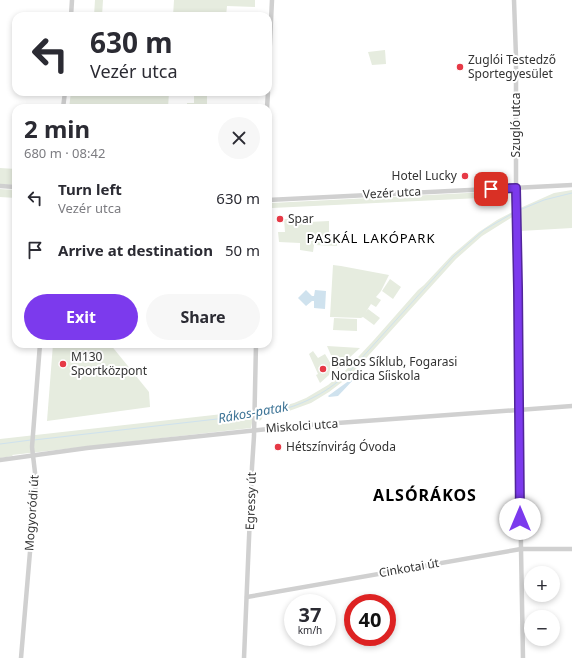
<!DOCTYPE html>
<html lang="en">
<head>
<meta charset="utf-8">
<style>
  body { margin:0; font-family:"Noto Sans",sans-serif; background:#f7f7f7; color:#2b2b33; height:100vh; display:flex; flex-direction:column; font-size:15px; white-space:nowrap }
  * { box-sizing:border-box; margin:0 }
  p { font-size:13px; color:#7c7c81 }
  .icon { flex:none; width:22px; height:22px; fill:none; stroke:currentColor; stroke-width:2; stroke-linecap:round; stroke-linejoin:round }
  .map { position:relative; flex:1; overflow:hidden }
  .drawer { position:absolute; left:12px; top:104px; width:260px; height:244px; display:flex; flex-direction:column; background:#fff; border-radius:12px; box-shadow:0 2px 6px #0003 }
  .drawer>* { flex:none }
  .hud { position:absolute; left:12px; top:12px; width:260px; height:84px; border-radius:12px; box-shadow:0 2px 6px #0003; background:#fff; color:#2b2b33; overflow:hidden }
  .controls { position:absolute; left:524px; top:566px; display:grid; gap:8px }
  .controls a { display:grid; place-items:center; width:36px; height:36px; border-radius:50%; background:#fff; box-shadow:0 2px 6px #0003; font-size:20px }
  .speed { position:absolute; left:284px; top:594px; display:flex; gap:8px; font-size:20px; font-weight:700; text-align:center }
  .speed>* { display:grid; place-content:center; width:52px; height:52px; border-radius:50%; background:#fff; box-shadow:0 2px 6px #0003; line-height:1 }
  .speed small { font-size:10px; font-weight:400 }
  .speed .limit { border:6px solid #d22; background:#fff; color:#111 }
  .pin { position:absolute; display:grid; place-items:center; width:34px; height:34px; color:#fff; margin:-17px; border-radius:8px; box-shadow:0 2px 6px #0006 }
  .me { position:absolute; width:44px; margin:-22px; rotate:0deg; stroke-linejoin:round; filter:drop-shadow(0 0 3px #0008) }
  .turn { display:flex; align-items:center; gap:14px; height:84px; padding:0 12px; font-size:18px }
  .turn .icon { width:52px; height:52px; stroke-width:2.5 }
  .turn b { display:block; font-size:28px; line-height:34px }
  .round { display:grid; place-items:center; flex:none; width:42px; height:42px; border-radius:21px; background:#f7f7f7 }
  .head { display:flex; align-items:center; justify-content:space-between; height:68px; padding:0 12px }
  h1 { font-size:24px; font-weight:700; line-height:30px }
  .primary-button { display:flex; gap:8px; margin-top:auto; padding:8px 12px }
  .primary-button a { flex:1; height:46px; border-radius:24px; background:#7c3aed; color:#fff; font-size:16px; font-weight:700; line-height:46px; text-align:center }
  .primary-button a+a { background:#f7f7f7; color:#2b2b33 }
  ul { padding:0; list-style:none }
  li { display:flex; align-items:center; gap:12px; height:52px; padding:0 12px }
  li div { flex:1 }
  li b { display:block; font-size:15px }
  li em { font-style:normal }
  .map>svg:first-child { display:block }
  .green { fill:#e6ecdf }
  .water { fill:#cfe2ee }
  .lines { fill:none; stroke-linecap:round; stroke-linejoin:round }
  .stream { stroke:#cfe2ee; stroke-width:1 }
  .minor { stroke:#d0d0d0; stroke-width:4.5 }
  .route-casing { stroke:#51269a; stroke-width:10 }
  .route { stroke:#7c3aed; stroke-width:7 }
  .poi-dot { fill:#e63946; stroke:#fff; stroke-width:1.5 }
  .labels { text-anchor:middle; stroke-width:4; stroke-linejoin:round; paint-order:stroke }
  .poi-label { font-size:12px; fill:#333; stroke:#fff; text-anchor:start }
  .street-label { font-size:12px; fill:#333; stroke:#fff }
  .neighbourhood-label { font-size:13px; letter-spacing:1px; fill:#000; stroke:#fff }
  .water-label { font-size:13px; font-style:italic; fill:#3f7597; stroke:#fff }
  .district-label { font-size:16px; font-weight:bold; letter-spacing:1px; fill:#000; stroke:#fff }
</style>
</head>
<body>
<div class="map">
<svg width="572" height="658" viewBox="0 0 572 658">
  <rect width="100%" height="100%" fill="#fff"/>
  <g class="green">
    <path d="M95 0H103L102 16H94Z"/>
    <path d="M174 0H255V7L227 6 226 16H173Z"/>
    <path d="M385 50 386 64 372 65 368 52Z"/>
    <path d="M71 92H169L168 108H69Z"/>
    <path d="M194 92H207V108H187V103H194Z"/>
    <path d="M0 168 16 169V185L0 184Z"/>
    <path d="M0 189 16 190V198L0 197Z"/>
    <path d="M572 190V228L520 231 519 213 482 236 456 259 359 366 346 379 329 392 311 403 289 411 263 416 261 420 252 423 251 428 12 455 13 456 0 458V439L276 408 294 403 306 398 328 385 345 371 373 341 418 290 424 285 452 255 479 232 497 220 518 209 554 193Z"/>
    <path d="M507 191 508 193 507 195 501 197 272 208 271 203Z"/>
    <path d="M284 219H288L289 223 329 221V235L337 234V246L314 245 313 252 300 250V243L279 242 278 232H285Z"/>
    <path d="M333 265 341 266 389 275 381 291 376 297 381 300 376 307 371 304 365 313 368 309 380 318 374 325 363 317 361 318 330 317Z"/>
    <path d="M390 279 401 287 393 299 382 291Z"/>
    <path d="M334 318 357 319V331L333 330Z"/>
    <path d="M53 344H110L149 392 150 407 47 421Z"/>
    <path d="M327 346 360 348 337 369Z"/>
    <path d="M313 351 318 358 325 354 331 364 329 375 320 383 316 375 318 374 309 354Z"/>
  </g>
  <g class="water">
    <path d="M306 290 312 296H314L315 290 326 291 325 309 314 308V301H312L306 306 298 298Z"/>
    <path d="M354 377 355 378 338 396 329 397 328 396Z"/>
  </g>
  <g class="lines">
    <g class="stream">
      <path d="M517 211 544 200 572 193"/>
      <path d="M257 414C278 412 298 406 316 396 328 390 339 381 349 372L454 256 484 230 515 212"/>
      <path d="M34 440 252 415"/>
      <path d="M0 444 31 440"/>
    </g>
    <g class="minor">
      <path d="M514 0 516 57V196L518 288 521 549 523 658"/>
      <path d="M71 16 72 0"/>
      <path d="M268 84 272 0"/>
      <path d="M63 108 65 92"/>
      <path d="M267 108 268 92"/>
      <path d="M0 186 16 187"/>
      <path d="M268 200 572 185"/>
      <path d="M0 460 87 448 296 426 572 406"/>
      <path d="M247 597 521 549H572"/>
      <path d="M21 658 36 481 32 447 40 344"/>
      <path d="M244 658 252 467 254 436 256 344"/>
    </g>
  </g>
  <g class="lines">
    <defs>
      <path id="route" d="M491 189 516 188 518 288 520 519"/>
    </defs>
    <use href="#route" class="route-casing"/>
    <use href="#route" class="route"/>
  </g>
  <g class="poi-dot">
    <circle cx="460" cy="67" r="4"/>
    <circle cx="465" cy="176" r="4"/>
    <circle cx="280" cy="219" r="4"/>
    <circle cx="63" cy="364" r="4"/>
    <circle cx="323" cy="369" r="4"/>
    <circle cx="278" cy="447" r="4"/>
  </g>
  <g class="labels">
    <g class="poi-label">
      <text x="468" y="64">Zuglói Testedző<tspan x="468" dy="14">Sportegyesület</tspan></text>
      <text x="457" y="180" text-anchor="end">Hotel Lucky</text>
      <text x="288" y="223">Spar</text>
      <text x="71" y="361">M130<tspan x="71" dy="14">Sportközpont</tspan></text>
      <text x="331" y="366">Babos Síklub, Fogarasi<tspan x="331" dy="14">Nordica Síiskola</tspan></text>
      <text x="286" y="451">Hétszínvirág Óvoda</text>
    </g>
    <g class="street-label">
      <text transform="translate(516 125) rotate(-90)" y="4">Szugló utca</text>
      <text transform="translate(392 193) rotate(-3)" y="4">Vezér utca</text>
      <text transform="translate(302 426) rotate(-4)" y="4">Miskolci utca</text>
      <text transform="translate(251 501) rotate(-88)" y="4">Egressy út</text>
      <text transform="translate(32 513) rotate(-86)" y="4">Mogyoródi út</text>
      <text transform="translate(409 568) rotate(-10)" y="4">Cinkotai út</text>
    </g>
    <g class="neighbourhood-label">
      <text x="371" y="243">PASKÁL LAKÓPARK</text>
    </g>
    <g class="water-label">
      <text transform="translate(253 412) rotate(-10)" y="5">Rákos-patak</text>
    </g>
    <g class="district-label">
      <text x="425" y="501">ALSÓRÁKOS</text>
    </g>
  </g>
</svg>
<div class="controls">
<a>+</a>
<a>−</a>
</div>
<div class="speed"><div>37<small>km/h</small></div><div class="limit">40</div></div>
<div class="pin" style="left:491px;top:189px;background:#d93025"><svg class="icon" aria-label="arrive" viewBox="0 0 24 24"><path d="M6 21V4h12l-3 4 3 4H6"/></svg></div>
<svg class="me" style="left:520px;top:519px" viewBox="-20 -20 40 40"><circle r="19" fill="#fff"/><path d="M0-13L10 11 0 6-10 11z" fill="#7c3aed"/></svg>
<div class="hud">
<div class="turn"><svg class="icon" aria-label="left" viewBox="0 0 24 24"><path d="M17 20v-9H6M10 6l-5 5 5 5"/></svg><div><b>630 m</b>Vezér utca</div></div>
</div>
<section class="drawer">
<div class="head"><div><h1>2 min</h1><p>680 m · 08:42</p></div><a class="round"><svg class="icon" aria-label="close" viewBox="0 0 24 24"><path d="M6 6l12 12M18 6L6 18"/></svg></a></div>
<ul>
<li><svg class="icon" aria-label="left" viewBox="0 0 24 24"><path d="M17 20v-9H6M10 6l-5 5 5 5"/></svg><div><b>Turn left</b><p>Vezér utca</p></div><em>630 m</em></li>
<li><svg class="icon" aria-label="arrive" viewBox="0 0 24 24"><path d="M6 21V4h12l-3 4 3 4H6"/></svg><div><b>Arrive at destination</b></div><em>50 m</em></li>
</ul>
<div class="primary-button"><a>Exit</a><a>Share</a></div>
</section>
</div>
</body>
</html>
